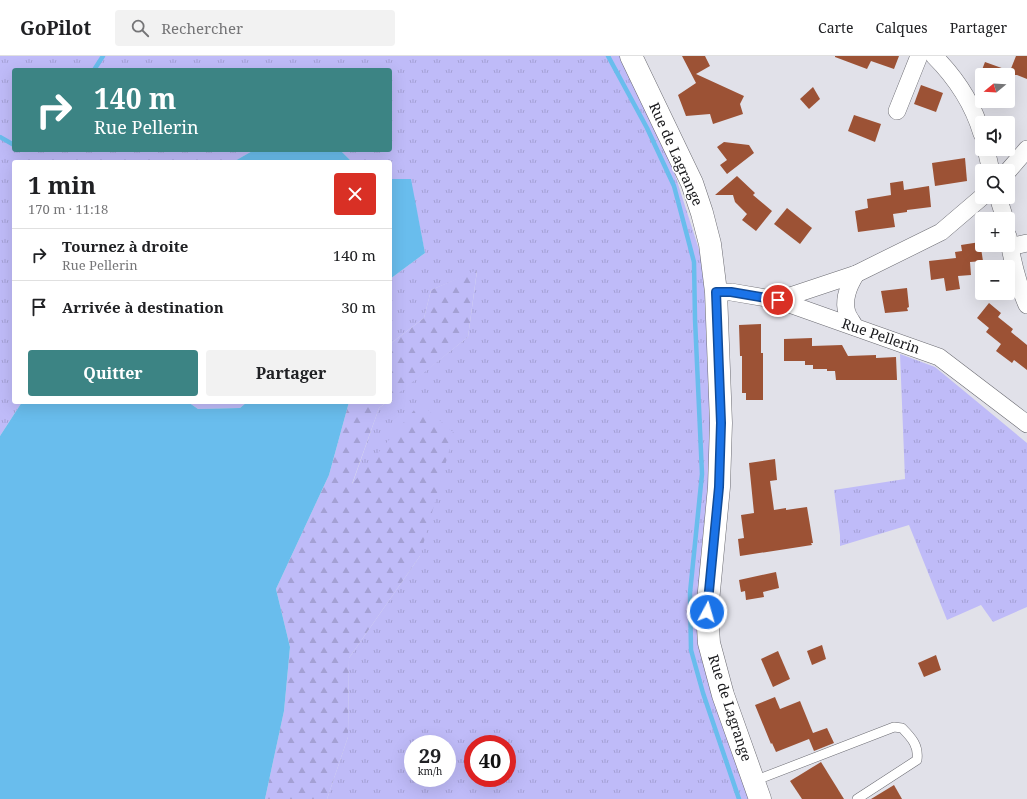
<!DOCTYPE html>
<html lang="fr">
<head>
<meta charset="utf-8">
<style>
  body { margin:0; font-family:"Noto Serif",serif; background:#f2f2f2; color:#202124; height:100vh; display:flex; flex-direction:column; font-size:15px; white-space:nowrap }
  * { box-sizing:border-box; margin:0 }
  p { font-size:13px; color:#757577 }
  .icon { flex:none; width:22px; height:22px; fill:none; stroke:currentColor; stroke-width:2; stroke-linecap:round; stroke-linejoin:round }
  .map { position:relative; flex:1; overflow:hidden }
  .drawer { position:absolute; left:12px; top:104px; width:380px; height:244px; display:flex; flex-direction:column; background:#fff; border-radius:4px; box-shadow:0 4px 16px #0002 }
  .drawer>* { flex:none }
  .top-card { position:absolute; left:12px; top:12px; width:380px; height:84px; border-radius:4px; box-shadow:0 4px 16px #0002; background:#3c8484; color:#fff; overflow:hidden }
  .needle { width:26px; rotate:252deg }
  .buttons { position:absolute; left:975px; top:12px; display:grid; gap:8px }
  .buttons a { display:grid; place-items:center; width:40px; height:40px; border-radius:4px; background:#fff; box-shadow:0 4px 16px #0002; font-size:20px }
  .speed { position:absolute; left:404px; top:679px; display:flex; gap:8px; font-size:20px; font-weight:700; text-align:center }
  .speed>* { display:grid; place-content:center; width:52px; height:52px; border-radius:50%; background:#fff; box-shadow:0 4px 16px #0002; line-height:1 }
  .speed small { font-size:10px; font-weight:400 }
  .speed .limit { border:6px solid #d22; background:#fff; color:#111 }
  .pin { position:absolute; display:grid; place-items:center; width:34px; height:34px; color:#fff; margin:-17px; border:2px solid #fff; border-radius:50%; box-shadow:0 1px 4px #0007 }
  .me { position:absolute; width:44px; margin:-22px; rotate:6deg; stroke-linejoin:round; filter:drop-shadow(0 0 3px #0008) }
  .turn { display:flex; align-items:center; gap:14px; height:84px; padding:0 16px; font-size:18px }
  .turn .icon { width:52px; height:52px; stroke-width:2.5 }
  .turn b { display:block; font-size:28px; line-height:34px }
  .round { display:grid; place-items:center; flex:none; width:42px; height:42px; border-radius:4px; background:#f2f2f2 }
  .overview { display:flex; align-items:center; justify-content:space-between; height:68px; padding:0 16px }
  h1 { font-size:24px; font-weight:700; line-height:30px }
  .primary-button { display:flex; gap:8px; margin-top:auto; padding:8px 16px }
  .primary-button a { flex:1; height:46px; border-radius:4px; background:#3c8484; color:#fff; font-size:16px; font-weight:700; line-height:46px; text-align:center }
  .primary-button a+a { background:#f2f2f2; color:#202124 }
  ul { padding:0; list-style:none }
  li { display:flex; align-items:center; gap:12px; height:52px; padding:0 16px; border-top:1px solid #e0e0e0 }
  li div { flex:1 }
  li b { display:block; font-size:15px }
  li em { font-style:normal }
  header { display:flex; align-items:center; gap:24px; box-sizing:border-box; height:56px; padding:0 20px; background:#fff; border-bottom:1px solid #e0e0e0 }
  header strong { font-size:19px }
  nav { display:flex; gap:22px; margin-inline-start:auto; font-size:14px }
  .search { width:280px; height:36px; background:#f2f2f2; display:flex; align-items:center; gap:10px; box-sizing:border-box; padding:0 14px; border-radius:4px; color:#757577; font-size:15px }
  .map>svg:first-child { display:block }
  .grass { fill:url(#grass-tufts); fill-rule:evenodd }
  .forest { fill:url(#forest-firs) }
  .water { fill:#69bded }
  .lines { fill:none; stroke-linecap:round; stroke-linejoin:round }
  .stream { stroke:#69bded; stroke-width:4.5 }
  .building { fill:#9c5235 }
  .lane-casing { stroke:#6b6b72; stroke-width:10 }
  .street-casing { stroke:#6b6b72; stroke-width:18 }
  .secondary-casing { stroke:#6b6b72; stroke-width:23 }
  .lane { stroke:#fff; stroke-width:9 }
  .street { stroke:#fff; stroke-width:17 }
  .secondary { stroke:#fff; stroke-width:22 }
  .route-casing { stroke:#114b97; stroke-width:10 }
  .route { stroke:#1a73e8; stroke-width:7 }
  .labels { text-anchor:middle; stroke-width:3; stroke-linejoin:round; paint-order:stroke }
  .street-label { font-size:14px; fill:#1a1a1d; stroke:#fff }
</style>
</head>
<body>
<header>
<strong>GoPilot</strong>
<div class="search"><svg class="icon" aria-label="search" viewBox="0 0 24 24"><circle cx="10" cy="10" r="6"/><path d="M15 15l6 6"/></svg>Rechercher</div>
<nav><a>Carte</a><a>Calques</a><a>Partager</a></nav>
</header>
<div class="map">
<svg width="1027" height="743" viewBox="0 0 1027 743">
  <defs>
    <pattern id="grass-tufts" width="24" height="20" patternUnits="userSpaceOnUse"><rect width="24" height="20" fill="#bfbbf8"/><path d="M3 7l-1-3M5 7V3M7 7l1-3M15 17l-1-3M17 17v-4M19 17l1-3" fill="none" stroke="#a4a0d4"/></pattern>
    <pattern id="forest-firs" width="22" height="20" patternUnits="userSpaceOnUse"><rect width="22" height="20" fill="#bfbbf8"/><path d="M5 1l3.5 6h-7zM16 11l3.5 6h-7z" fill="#a4a0d4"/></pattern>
  </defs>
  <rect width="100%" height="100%" fill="#e1e1e9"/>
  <g class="grass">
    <path d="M0 0H625L662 78 703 206 713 407 702 591 752 743H327L348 681 349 602 420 500 352 429 379 352 387 346H390V343L468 281 477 215 431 234 424 262 390 288V223L425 197 410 123H390V106H352L340 94H390V14H14V94H254L233 106H14V346H22L0 380ZM413 688H447V722H413ZM473 688H507V722H473Z"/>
    <path d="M900 298 935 311 1027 387V551L993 566 981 549 947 564 909 469 840 490V479L834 434 905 423Z"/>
    <path d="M188 346H247L240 352 198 353Z"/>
  </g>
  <g class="forest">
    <path d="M477 214 468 281 390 344V288L424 262 431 234Z"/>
    <path d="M349 346H387L379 352 352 428 420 347 454 377 420 500 349 602 348 681 327 743H265L284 655 290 591 276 533 329 419Z"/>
  </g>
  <g class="water">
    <path d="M254 94H340L352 106H233Z"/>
    <path d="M390 123H411L425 197 390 223Z"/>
    <path d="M22 346H188L198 353 240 352 247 346H349L329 419 276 533 290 591 284 655 265 743H0V380Z"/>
  </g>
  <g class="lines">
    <g class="stream">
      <path d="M608 0 647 72 674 130 694 206 695 263 702 418 690 537 691 594 703 637 739 743"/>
      <path d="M94 14 103 0"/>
      <path d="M0 81 14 89"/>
    </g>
  </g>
  <g class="building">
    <path d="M682 0H705L710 10 696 18 744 40 740 48 743 58 713 68 710 58 686 60 678 39 696 27Z"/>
    <path d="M835 0H899L894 13 871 5 867 13 835 1Z"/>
    <path d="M1016 0H1027V23L1017 19H980L985 6 1010 15Z"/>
    <path d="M921 29 943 37 936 56 914 48Z"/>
    <path d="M813 31 820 43 809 53 800 43Z"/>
    <path d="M854 59 881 68 875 86 848 75Z"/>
    <path d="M724 86 749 89 754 97 727 118 720 109 727 104 717 91Z"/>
    <path d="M965 102 967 125 935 130 932 107Z"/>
    <path d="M737 120 755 137 753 139 772 155 756 175 742 164 747 158 735 146 733 139H715Z"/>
    <path d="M903 125 904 134 929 130 931 151 907 154V156L893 158 895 171 858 176 855 155 868 152 867 143 891 139 890 127Z"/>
    <path d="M787 152 812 172 800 188 774 168Z"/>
    <path d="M980 186 983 205 970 206 971 219 958 220 960 233 946 235 944 222 931 224 929 205 956 202 955 196 962 195 961 189Z"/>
    <path d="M907 232 909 251 907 252 908 255 885 257 881 235Z"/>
    <path d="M989 247 1001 257 998 261 1013 273 1011 276 1027 289V314L1014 304 1012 307 996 295 1001 288 986 276 989 272 977 262Z"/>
    <path d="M761 268V297H763V344H746V337H742V300H740L739 269Z"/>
    <path d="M812 282V290L842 289 848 300 876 299V302L896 301 897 324H836L835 315H827V313H813V309H805V305H784V283Z"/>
    <path d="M775 403 777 424 770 425 774 454 786 452V454L807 451 813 487H811L812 489 740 500 738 483 744 482 741 459 754 457 749 407Z"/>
    <path d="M776 516 779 532 763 536 764 541 746 544 745 535 741 536 739 524Z"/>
    <path d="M822 589 826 603 812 609 807 595Z"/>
    <path d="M778 595 790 623 773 631 761 603Z"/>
    <path d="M936 599 941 614 924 621 918 607Z"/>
    <path d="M775 641 780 653 800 645 813 677 827 672 834 687 814 695 809 683 776 696 772 687 771 688 755 649Z"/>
    <path d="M821 706 844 743H802L790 725Z"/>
    <path d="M894 729 902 743H871Z"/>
  </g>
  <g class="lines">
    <defs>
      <path id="lane" d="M754 725 894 671 902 672C912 682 919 690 917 704L857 743"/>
      <g id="street">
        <path d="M934 0C956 22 973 48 982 78"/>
        <path d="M897 55 919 0"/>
        <path d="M986 93 991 115"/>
        <path d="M1008 115 1027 93"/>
        <path d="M998 141 1005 163"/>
        <path d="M1008 180C1012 204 1017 227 1027 249"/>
        <path d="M1010 191 1027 187"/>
        <path d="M716 236H731L778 244 939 301 1027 368"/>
        <path d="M778 244 856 218 941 176 982 141"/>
        <path d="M855 271C853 267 849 262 847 257 843 244 849 229 856 218"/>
      </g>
      <path id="secondary" d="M631 0 692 127 702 157 710 188 716 236 721 367 719 431 707 556 709 587 723 639 760 743"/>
    </defs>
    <use href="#lane" class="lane-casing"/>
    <use href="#street" class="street-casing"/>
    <use href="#secondary" class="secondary-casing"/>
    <use href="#lane" class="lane"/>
    <use href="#street" class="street"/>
    <use href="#secondary" class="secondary"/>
  </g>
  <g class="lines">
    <defs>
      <path id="route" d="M707 556 719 431 721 367 716 236H731L778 244"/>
    </defs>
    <use href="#route" class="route-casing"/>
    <use href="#route" class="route"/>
  </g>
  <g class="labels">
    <g class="street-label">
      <text transform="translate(676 98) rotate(66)" y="5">Rue de Lagrange</text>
      <text transform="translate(881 280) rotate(19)" y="5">Rue Pellerin</text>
      <text transform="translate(730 652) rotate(72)" y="5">Rue de Lagrange</text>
    </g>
  </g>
</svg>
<div class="buttons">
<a><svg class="needle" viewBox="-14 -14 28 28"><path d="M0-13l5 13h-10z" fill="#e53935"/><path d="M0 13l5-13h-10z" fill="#757577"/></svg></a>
<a><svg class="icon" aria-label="sound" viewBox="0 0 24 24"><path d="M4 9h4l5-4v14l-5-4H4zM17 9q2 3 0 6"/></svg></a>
<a><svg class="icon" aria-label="search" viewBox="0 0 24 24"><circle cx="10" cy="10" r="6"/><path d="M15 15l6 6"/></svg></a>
<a>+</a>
<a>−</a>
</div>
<div class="speed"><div>29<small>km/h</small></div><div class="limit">40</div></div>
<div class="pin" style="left:778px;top:244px;background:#d93025"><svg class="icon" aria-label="arrive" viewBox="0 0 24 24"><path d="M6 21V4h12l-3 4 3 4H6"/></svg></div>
<svg class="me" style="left:707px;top:556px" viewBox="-20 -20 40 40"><circle r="17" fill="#1a73e8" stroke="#fff" stroke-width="3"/><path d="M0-11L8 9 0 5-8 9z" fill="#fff"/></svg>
<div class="top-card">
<div class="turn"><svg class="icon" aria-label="right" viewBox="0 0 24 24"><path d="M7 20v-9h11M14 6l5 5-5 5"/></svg><div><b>140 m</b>Rue Pellerin</div></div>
</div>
<section class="drawer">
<div class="overview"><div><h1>1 min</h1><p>170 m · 11:18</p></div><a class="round" style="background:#d93025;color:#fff"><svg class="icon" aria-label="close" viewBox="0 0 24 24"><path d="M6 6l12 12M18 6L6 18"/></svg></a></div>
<ul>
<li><svg class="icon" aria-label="right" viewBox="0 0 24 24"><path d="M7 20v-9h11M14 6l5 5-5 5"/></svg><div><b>Tournez à droite</b><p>Rue Pellerin</p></div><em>140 m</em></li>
<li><svg class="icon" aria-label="arrive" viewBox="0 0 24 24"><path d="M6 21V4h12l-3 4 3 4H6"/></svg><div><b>Arrivée à destination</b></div><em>30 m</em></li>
</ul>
<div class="primary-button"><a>Quitter</a><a>Partager</a></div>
</section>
</div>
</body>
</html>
